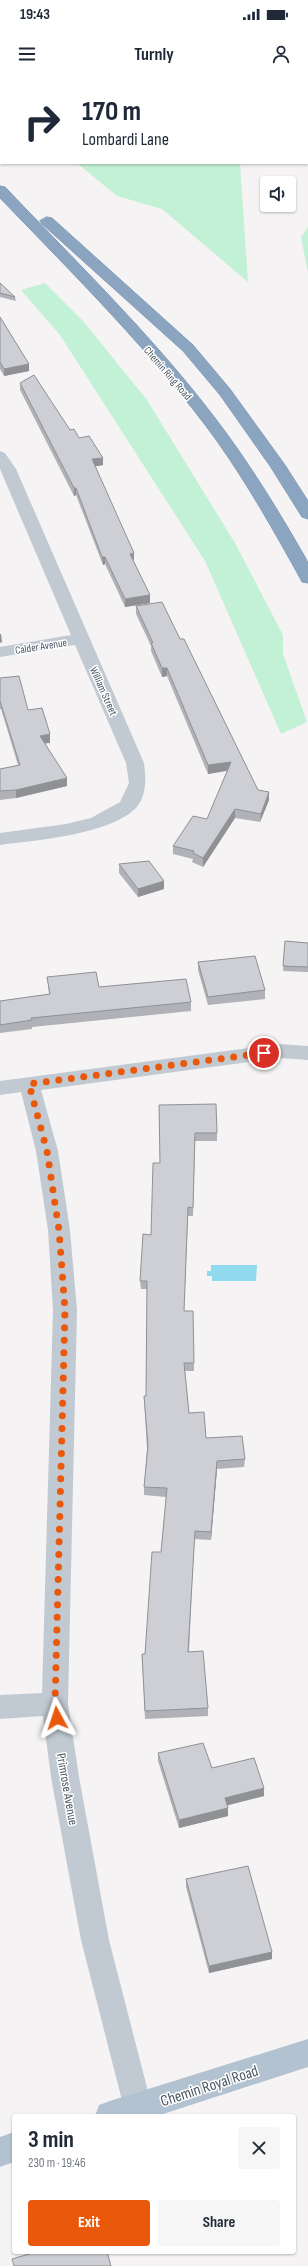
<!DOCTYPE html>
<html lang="en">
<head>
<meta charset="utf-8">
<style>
  body { margin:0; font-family:"Sofia Sans Condensed",sans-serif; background:#f6f6f7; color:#1f2937; height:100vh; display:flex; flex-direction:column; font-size:15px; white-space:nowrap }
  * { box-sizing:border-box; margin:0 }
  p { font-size:13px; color:#747a83 }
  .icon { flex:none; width:22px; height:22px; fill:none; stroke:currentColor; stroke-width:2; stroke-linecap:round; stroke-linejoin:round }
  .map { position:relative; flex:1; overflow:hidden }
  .panel { position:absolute; left:12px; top:2034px; width:284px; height:140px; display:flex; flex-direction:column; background:#fff; border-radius:4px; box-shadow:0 1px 3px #0004 }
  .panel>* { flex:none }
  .banner { position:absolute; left:0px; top:0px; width:308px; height:84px; box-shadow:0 1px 3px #0004; background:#fff; color:#1f2937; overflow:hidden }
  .buttons { position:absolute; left:260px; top:96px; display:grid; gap:8px }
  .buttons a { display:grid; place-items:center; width:36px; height:36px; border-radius:4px; background:#fff; box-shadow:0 1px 3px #0004; font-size:20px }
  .pin { position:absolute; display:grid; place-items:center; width:34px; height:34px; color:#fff; margin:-17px; border:2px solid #fff; border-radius:50%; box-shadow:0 1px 4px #0007 }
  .me { position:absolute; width:44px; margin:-22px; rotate:355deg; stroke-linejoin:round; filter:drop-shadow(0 0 3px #0008) }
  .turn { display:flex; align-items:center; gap:14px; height:84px; padding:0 16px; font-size:18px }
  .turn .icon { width:52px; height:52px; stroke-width:2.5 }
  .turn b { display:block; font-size:28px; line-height:34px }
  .round { display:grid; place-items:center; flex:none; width:42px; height:42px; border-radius:4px; background:#f6f6f7 }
  .overview { display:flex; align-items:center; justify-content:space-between; height:68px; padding:0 16px }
  h1 { font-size:24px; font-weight:700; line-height:30px }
  .cta { display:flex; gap:8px; margin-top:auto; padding:8px 16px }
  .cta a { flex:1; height:46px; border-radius:4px; background:#ea580c; color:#fff; font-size:16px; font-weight:700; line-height:46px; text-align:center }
  .cta a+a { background:#f6f6f7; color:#1f2937 }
  .status { display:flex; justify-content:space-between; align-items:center; height:28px; padding:0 20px; background:#fff; direction:ltr }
  .status svg { height:11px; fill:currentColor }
  header { display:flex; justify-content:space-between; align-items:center; height:52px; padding:0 16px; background:#fff; font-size:18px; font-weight:700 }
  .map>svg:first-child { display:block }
  .green { fill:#c3f1d5 }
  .water { fill:#90daee }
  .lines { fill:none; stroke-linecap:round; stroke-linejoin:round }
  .highway-casing { stroke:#7690ad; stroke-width:1 }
  .minor { fill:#c1cad2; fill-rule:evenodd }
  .major { fill:#b3c2d1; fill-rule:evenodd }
  .highway { fill:#8ba5c1; fill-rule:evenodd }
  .wall { fill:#b0b2b7 }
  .shaded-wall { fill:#909195 }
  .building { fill:#cdcfd5; stroke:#909195 }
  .route { stroke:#ea580c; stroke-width:7; stroke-dasharray:0 12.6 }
  .labels { text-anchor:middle; stroke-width:3; stroke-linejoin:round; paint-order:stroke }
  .far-street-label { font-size:11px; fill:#4a5661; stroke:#fff }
  .street-label { font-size:13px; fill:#4a5661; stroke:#fff }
  .near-street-label { font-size:16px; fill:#4a5661; stroke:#fff }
</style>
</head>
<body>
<div class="status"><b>19:43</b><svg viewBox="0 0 49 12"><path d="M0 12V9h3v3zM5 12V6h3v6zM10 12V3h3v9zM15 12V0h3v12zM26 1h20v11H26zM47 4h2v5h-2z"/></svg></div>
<header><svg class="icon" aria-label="menu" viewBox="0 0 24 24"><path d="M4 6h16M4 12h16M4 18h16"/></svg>Turnly<svg class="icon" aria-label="person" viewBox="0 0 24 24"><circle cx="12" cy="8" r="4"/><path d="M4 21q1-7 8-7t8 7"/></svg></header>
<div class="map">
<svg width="308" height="2186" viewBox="0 0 308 2186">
  <rect width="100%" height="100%" fill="#f5f3f3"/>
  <g class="green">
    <path d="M0 0H234V1H1V20Z"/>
    <path d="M77 83H240L248 202 162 129 117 116Z"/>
    <path d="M308 147V193L301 157Z"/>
    <path d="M45 203 83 241 147 320 235 463 283 555V574L307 642 281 654 205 481 60 255 21 210Z"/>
  </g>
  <path class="water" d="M211 1185H257L256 1201H212V1196H207V1191H211Z"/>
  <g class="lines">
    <defs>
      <g id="highway">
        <path d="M0 106 5 107C81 187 162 265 227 354 256 394 281 435 305 477L308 483V503L302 502 300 498C274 451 248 405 217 361 153 273 75 196 0 118Z"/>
        <path d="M47 137 52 138 193 265 230 309 285 385 308 421V439L302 437 270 386 220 315 183 271 42 144 40 141Z"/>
      </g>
    </defs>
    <use href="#highway" class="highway-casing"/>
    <g class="minor">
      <path d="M0 371 5 373 16 389 144 683C146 698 147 717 135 729 107 755 37 760 0 765V753L66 744 91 738 120 722 129 703 126 683 75 565 0 577V567L71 555 0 389Z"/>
      <path d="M279 964 308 966V980L279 978 41 1010 58 1071 70 1150 77 1230 68 1624 79 1697 109 1860 152 2027 148 2036H126L81 1860 51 1697 43 1636 0 1639V1615L42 1613 53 1230 48 1150 36 1071 21 1012 0 1015V1001Z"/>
    </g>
    <g class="major">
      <path d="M308 1959V1987L157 2036H95L99 2025 110 2021Z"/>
      <path d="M14 2052V2082L0 2087V2057Z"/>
    </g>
    <use href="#highway" class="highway"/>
  </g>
  <g class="wall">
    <path d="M0 203 15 217 16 221 0 217Z"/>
    <path d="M0 237 29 284V291L4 296 0 289Z"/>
    <path d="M20 303 79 358 103 385 95 386 150 523 125 527 105 484 103 485 76 415 74 416 20 310Z"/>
    <path d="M136 526 180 559 258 710 269 712V720L260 742 235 738 203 787 192 782 193 779 173 774V766L207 739 227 691 208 694 167 596 162 597 151 571V566L136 534Z"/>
    <path d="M0 598 28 630 50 663H45L67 706 16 718 0 720V689L18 685 1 629H0Z"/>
    <path d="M119 784 164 801V809L138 817 119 793Z"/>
    <path d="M285 861 308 863V892L283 891Z"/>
    <path d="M198 882 265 910V919L208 925 198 890Z"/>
    <path d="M47 897 99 907 191 922V931L32 947V949L0 953V921L49 914 48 905Z"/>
    <path d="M159 1025 217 1053V1061H195L193 1136H188L184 1231 194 1283V1291H185L189 1333 206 1358 245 1379 244 1387 217 1389 211 1460 194 1459 189 1572 208 1628V1636L145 1639 142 1574H145L161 1472 166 1417 144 1415V1407L147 1369 144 1316H146L147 1209H141L140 1201 151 1155 160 1083Z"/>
    <path d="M158 1673 212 1688 264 1716 227 1725 228 1736 179 1748 158 1681Z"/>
    <path d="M186 1799 272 1879 209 1893 186 1807Z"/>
  </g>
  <g class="shaded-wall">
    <path d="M29 284V291L4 296V289Z"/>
    <path d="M103 378V385L92 387V379Z"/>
    <path d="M74 408H76V415L74 416Z"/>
    <path d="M134 473V481L130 474Z"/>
    <path d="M102 477H105V484L103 485Z"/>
    <path d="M150 515V523L125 527V519Z"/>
    <path d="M0 554H1L2 562 0 563Z"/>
    <path d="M162 588H167V596L162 597Z"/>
    <path d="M50 654V663L41 664 40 656Z"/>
    <path d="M231 682 230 690 208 694V685Z"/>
    <path d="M67 698V706L16 718V710Z"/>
    <path d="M269 712V720L260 742 261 734Z"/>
    <path d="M235 729V738L203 787V778Z"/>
    <path d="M164 801V809L138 817V809Z"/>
    <path d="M217 1381V1389L211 1460V1452Z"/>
    <path d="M264 1708V1716L225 1726V1718Z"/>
    <path d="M228 1728V1736L179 1748V1740Z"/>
    <path d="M272 1872V1879L209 1893V1886Z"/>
  </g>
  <g class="building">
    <path d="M0 203 15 217 0 213Z"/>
    <path d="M0 237 29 284 4 289 0 282Z"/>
    <path d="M34 295 70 350 74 349 79 358 89 356 103 378 92 379 134 473 130 474 150 515 125 519 105 477H102L76 408H74L20 303Z"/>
    <path d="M162 522 180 559H184L258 710 269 712 261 734 235 729 203 778 193 773 194 771 173 766 193 736 207 739 231 682 208 685 167 588H162L151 563H153L136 526Z"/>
    <path d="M19 596 28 630 42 628 50 654 40 656 67 698 16 710 0 711V689L20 685 0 621V598Z"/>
    <path d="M149 781 164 801 138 809 119 784Z"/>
    <path d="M285 861 308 863V887L283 886Z"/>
    <path d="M255 876 265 910 208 917 198 882Z"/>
    <path d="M96 892 99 907 186 899 191 922 31 938 32 940 0 945V921L50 914 47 897Z"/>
    <path d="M216 1024 217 1053H195L193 1128 188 1127 184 1231H193L194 1283H184L189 1333 204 1332 206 1358 242 1356 245 1379 217 1381 211 1452 195 1451 188 1572 203 1571 208 1628 145 1631 142 1574H145L152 1472H161L167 1408 144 1407 148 1366 144 1316H146L147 1201H140L143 1154 151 1155 153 1083H160L159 1025Z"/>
    <path d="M203 1663 212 1688 254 1678 264 1708 225 1718 228 1728 179 1740 158 1673Z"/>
    <path d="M248 1786 272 1872 209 1886 186 1799Z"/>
    <path d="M36 2172H107L111 2186H14L12 2179Z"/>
  </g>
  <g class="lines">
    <path class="route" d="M57 1638 55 1624 65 1230 59 1150 47 1071 29 1004 264 973"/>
  </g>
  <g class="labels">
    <g class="far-street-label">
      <text transform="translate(168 293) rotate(49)" y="4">Chemin Ring Road</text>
      <text transform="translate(41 566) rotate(-9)" y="4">Calder Avenue</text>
      <text transform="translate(104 611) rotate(66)" y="4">William Street</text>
    </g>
    <g class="street-label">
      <text transform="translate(68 1709) rotate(80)" y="5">Primrose Avenue</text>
    </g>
    <g class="near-street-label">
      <text transform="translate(209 2005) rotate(-18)" y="6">Chemin Royal Road</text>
    </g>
  </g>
</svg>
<div class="buttons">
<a><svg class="icon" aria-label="sound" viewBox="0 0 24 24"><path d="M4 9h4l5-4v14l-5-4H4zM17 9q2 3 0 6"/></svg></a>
</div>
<div class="pin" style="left:264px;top:973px;background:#d93025"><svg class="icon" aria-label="arrive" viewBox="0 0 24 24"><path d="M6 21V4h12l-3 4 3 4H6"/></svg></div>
<svg class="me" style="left:57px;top:1638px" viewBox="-20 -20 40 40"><path d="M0-17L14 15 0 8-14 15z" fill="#ea580c" stroke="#fff" stroke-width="4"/></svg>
<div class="banner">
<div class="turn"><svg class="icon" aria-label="right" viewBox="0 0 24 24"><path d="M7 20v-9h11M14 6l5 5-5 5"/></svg><div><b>170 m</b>Lombardi Lane</div></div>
</div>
<section class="panel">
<div class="overview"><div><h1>3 min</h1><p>230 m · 19:46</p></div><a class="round"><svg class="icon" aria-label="close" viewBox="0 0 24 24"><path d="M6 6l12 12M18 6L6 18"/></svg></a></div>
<div class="cta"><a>Exit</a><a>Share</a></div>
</section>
</div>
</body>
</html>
